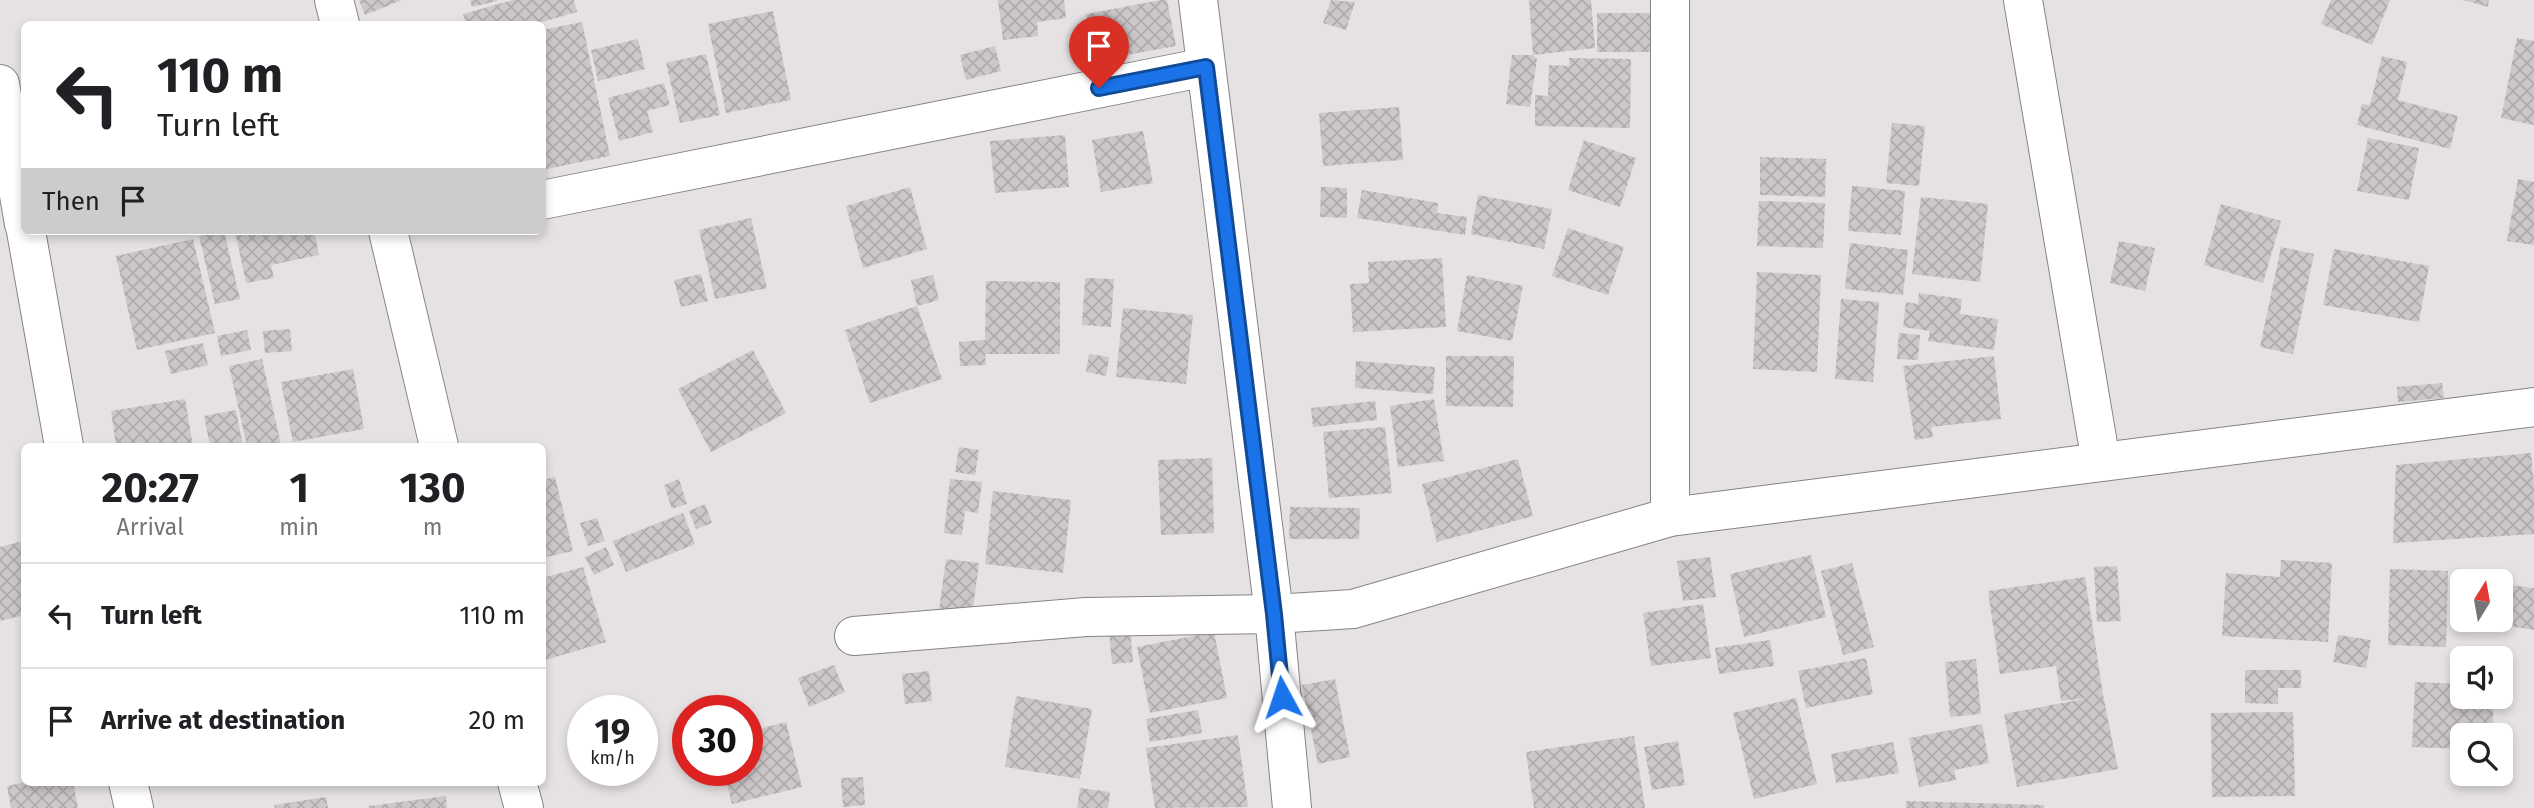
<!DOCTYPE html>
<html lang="en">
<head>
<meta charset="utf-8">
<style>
  body { margin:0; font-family:"Fira Sans",sans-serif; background:#f6f6f6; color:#202124; height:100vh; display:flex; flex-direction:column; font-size:26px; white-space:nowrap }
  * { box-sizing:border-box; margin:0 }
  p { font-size:23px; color:#757577 }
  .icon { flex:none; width:38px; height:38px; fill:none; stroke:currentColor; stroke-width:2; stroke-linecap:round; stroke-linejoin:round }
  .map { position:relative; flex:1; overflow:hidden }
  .panel { position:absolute; left:21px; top:443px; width:525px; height:343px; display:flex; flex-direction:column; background:#fff; border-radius:10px; box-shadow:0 4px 10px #0003 }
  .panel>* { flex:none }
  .guide { position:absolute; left:21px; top:21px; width:525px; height:214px; border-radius:10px; box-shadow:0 4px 10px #0003; background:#fff; color:#202124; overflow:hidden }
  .needle { width:46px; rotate:11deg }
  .controls { position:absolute; left:2450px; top:569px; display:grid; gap:14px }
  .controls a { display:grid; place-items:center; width:63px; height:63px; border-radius:10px; background:#fff; box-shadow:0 4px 10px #0003; font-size:35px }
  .speed { position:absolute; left:567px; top:695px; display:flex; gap:14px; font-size:35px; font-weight:700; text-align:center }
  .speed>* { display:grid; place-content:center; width:91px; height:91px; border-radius:50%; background:#fff; box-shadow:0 4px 10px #0003; line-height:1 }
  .speed small { font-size:18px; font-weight:400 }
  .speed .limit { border:10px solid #d22; background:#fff; color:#111 }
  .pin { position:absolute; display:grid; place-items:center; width:60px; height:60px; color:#fff; margin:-72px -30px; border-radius:50% 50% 50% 0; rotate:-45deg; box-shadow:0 0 7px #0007 }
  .pin .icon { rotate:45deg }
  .me { position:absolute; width:77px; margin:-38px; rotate:355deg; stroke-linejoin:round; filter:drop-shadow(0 0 5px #0008) }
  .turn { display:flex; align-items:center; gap:24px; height:147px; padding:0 21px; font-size:32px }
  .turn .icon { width:91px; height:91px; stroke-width:2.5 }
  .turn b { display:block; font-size:49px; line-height:60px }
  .then { display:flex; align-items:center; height:66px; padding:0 21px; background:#0003; gap:14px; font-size:26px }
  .eta { display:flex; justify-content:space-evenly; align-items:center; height:119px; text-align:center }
  .eta b { font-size:42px; font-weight:700; line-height:49px }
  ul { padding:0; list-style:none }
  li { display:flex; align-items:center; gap:21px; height:105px; padding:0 21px; border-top:2px solid #e0e0e0 }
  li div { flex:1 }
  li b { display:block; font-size:26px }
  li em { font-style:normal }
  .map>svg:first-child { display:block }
  .building { fill:url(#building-cross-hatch) }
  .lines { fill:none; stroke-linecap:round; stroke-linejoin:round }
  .minor-casing { stroke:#878385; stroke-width:40 }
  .minor { stroke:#fff; stroke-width:38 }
  .route-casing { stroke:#114b97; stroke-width:18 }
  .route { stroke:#1a73e8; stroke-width:12 }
</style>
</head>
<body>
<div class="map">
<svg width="2534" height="808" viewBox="0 0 2534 808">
  <defs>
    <pattern id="building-cross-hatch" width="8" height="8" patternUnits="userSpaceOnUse" patternTransform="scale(1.75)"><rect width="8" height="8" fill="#ccc8ca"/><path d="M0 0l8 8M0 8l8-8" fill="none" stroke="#afabad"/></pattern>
  </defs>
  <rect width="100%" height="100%" fill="#e6e2e4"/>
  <g class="building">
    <path d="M359 0H402L365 15Z"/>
    <path d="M470 0H497V1L472 7Z"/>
    <path d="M513 0H574L577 12 535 24H466L463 14Z"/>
    <path d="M998 0H1064L1066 18 1037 22 1038 36 1003 40Z"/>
    <path d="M1161 0H1167L1176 46 1094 61 1086 14Z"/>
    <path d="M1331 0 1355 2 1346 30 1323 23Z"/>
    <path d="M1529 0H1591L1595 48 1533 55Z"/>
    <path d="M2331 0H2390L2372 45 2321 24Z"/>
    <path d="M2463 0H2489L2488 7Z"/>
    <path d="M773 11 791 100 726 113 708 24Z"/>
    <rect x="1597" y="13" width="56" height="39"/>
    <path d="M582 22 610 156 542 170V30Z"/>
    <path d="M2517 38 2534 41V125L2501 118Z"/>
    <path d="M638 39 645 69 598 81 591 50Z"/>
    <path d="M995 46 1001 71 966 80 960 55Z"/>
    <path d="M706 54 720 115 680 123 666 63Z"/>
    <path d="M1512 55H1533L1537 59 1530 107 1506 104Z"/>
    <path d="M2382 56 2407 62 2398 100 2458 116 2450 149 2357 125 2362 104 2370 105Z"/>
    <path d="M1569 58 1631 59 1630 128 1535 126V95L1548 96 1549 65 1569 66Z"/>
    <path d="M664 83 670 105 647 111 653 132 619 141 608 98Z"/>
    <path d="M1399 107 1403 160 1323 166 1319 113Z"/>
    <path d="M1892 123 1925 126 1919 186 1886 183Z"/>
    <path d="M1143 131 1153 183 1101 192 1092 140Z"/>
    <path d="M1065 135 1069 187 995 193 990 141Z"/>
    <path d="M2368 138 2419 148 2409 200 2357 191Z"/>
    <path d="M1584 140 1636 158 1620 207 1568 190Z"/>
    <path d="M1760 157 1826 159 1825 197 1760 195Z"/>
    <path d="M2518 179 2534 182V245L2507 241Z"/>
    <path d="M1852 186 1905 191 1901 235 1848 231Z"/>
    <path d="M910 187 927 249 863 268 846 206Z"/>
    <path d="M1321 187 1347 188V218L1320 217Z"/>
    <path d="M1362 190 1438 203 1437 213 1467 217 1465 235 1357 218Z"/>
    <path d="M1478 195 1552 209 1544 249 1471 234Z"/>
    <path d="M1921 197 1988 204 1980 282 1912 274Z"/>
    <path d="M1759 201 1825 203 1823 248 1757 246Z"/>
    <path d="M2221 204 2281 221 2263 283 2204 265Z"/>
    <path d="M751 218 767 288 715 299 699 230Z"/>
    <path d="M1568 228 1624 247 1608 295 1552 276Z"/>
    <path d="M224 231 240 299 215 304 199 236Z"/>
    <path d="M235 231H314L319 255 271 265 274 278 246 283Z"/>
    <path d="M193 239 215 333 137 350 116 256Z"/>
    <path d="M2119 241 2155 248 2145 291 2110 283Z"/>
    <path d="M1850 243 1908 250 1903 295 1845 289Z"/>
    <path d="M2281 247 2314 254 2293 354 2260 347Z"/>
    <path d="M2334 249 2429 266 2419 322 2323 305Z"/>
    <path d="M1442 258 1446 327 1353 332 1350 284 1369 283 1368 262Z"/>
    <path d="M1757 272 1821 275 1817 372 1753 369Z"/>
    <path d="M701 274 708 301 681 307 674 280Z"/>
    <path d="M933 275 939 300 917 306 911 280Z"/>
    <path d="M1467 275 1523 286 1512 341 1457 331Z"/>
    <path d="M1085 278 1114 279 1111 327 1082 325Z"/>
    <path d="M986 281 1060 282V354H985L986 365 960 366 959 342 985 340Z"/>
    <path d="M1919 293 1962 299 1960 314 1998 319 1994 350 1928 341 1930 331 1903 327 1906 302 1918 304Z"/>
    <path d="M1841 299 1879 302 1873 382 1835 379Z"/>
    <path d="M917 306 942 379 870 403 845 330Z"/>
    <path d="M1123 308 1193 315 1186 384 1116 377Z"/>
    <path d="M290 329 292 351 265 353 263 331Z"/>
    <path d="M247 330 251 350 221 356 217 336Z"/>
    <path d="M1899 333 1920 335 1918 360 1897 359Z"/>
    <path d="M203 343 208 365 171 374 165 351Z"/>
    <path d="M753 350 786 413 711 452 678 389Z"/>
    <path d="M1089 354 1109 357 1106 376 1086 372Z"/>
    <path d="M1446 356H1514L1513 407 1446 406Z"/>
    <path d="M1994 356 2001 419 1931 427 1933 437 1915 440 1903 366Z"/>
    <path d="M262 359 281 445 247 446 229 366Z"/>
    <path d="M1356 361 1435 367 1433 394 1355 388Z"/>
    <path d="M353 369 364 429 293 442 281 382Z"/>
    <path d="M2442 383 2444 398 2398 402 2397 387Z"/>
    <path d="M185 399 193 446H116L111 411Z"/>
    <path d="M1434 399 1444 461 1398 467 1390 406Z"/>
    <path d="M1375 401 1377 420 1313 427 1311 408Z"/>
    <path d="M236 410 243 446H210L204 416Z"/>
    <path d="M1385 427 1392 493 1329 498 1323 432Z"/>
    <path d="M959 447 979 450 975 475 955 472Z"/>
    <path d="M2531 453 2534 483V534L2393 543 2396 465Z"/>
    <path d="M1212 458 1214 533 1161 535 1158 460Z"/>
    <path d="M1518 459 1533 516 1437 542 1422 484Z"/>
    <path d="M555 477 573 551 542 558V480Z"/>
    <path d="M679 479 687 504 672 509 664 485Z"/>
    <path d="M950 479 982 482 978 513 965 511 962 535 944 533Z"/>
    <path d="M993 491 1071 500 1063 573 985 564Z"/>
    <path d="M705 504 712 523 696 529 689 511Z"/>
    <path d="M1290 507 1360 508 1359 539H1289Z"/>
    <path d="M683 513 695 544 626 572 613 541Z"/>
    <path d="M597 518 605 541 588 546 580 523Z"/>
    <path d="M23 541 24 615 0 621V547Z"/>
    <path d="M606 547 614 565 594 575 585 557Z"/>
    <path d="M1811 555 1826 617 1744 637 1730 574Z"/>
    <path d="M1710 557 1716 597 1683 601 1677 561Z"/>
    <path d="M946 559 979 563 972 615 939 610Z"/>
    <path d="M2281 560 2332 563 2328 642 2222 636 2226 573 2280 577Z"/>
    <path d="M1852 563 1874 647 1843 655 1821 571Z"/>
    <path d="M2117 566 2121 621 2097 622 2094 567Z"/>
    <path d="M583 567 606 642 542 661V578Z"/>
    <path d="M2390 569 2448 571 2446 647 2388 645Z"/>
    <path d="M2085 577 2103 695 2118 769 2017 787 2004 714 2088 698 2061 701 2056 666 2000 674 1988 591Z"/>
    <path d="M2509 585 2534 588V630L2503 625Z"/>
    <path d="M1703 604 1711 658 1651 666 1643 613Z"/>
    <path d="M1130 630 1133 662 1112 664 1109 632Z"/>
    <path d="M1214 632 1227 698 1150 713 1137 647Z"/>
    <path d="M2338 635 2371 640 2366 668 2333 662Z"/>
    <path d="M1770 640 1774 666 1719 674 1715 648Z"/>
    <path d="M1866 658 1873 694 1806 708 1798 671Z"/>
    <path d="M1976 659 1981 714 1950 717 1945 662Z"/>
    <path d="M834 665 845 692 809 707 798 678Z"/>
    <path d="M2245 670H2301V688H2278V704L2245 703Z"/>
    <path d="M929 671 932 701 905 704 902 674Z"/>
    <path d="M1335 679 1350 757 1318 764 1302 685Z"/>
    <path d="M2415 682 2462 684V696H2494L2492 735H2462V749L2412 747Z"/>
    <path d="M1016 696 1092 709 1080 779 1005 767Z"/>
    <path d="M1796 698 1817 784 1754 799 1733 713Z"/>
    <path d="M1198 710 1202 733 1150 742 1146 719Z"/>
    <path d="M2293 712 2295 796 2212 797 2211 713Z"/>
    <path d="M786 722 802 787 732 804 723 770H747V732Z"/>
    <path d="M1982 724 1989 763 1954 770 1956 780 1919 787 1909 738Z"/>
    <path d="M1238 735 1248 807 1155 808 1146 748Z"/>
    <path d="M1634 736 1645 808H1534L1526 752Z"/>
    <path d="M1678 741 1685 785 1652 790 1644 747Z"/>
    <path d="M1893 742 1899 773 1836 783 1831 754Z"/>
    <path d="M863 777 865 805 843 807 841 778Z"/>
    <path d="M26 782H73L78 808H11L7 786Z"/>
    <path d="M1080 788 1110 792 1108 808H1077Z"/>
    <path d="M446 796 447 808H369V806Z"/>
    <path d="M326 797 328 808H275L274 805Z"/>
    <path d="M1906 801 2044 805V808H1906Z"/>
  </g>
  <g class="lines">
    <defs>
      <g id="minor">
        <path d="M334 0 340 24"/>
        <path d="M1198 0 1274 614 1292 808"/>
        <path d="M2023 0 2101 462"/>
        <path d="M0 84 24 224"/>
        <path d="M542 200 1206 67"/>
        <path d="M26 231 64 446"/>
        <path d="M388 231 439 446"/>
        <path d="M1670 517V0"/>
        <path d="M854 636 1086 617 1274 614 1353 609 1670 517 2534 407"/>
        <path d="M128 782 134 808"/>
        <path d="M517 782 524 808"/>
      </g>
    </defs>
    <use href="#minor" class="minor-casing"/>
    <use href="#minor" class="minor"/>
  </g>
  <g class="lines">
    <defs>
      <path id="route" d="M1099 88 1206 67 1274 614 1282 697"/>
    </defs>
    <use href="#route" class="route-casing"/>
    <use href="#route" class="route"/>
  </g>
</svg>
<div class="controls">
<a><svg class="needle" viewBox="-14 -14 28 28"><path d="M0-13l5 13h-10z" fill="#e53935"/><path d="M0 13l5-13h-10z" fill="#757577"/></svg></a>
<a><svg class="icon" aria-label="sound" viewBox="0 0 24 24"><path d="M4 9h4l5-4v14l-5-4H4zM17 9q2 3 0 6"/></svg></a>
<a><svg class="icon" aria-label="search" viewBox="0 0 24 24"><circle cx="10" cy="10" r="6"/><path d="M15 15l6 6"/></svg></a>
</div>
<div class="speed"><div>19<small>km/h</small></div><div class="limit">30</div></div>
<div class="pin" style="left:1099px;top:88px;background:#d93025"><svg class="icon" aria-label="arrive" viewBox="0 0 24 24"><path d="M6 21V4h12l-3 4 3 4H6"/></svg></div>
<svg class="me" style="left:1282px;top:697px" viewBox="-20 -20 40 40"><path d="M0-17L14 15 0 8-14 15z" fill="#1a73e8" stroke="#fff" stroke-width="4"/></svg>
<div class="guide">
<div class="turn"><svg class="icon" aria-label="left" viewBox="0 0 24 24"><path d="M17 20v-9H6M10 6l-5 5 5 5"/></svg><div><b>110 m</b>Turn left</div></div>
<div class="then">Then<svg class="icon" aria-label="arrive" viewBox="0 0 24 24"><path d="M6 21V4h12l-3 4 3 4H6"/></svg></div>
</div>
<section class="panel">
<div class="eta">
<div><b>20:27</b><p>Arrival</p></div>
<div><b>1</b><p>min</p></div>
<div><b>130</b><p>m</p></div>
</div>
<ul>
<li><svg class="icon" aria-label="left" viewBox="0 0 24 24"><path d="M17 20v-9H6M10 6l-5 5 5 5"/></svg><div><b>Turn left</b></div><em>110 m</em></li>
<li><svg class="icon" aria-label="arrive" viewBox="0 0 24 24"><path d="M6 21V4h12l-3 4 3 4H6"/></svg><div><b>Arrive at destination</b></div><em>20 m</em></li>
</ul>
</section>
</div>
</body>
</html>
